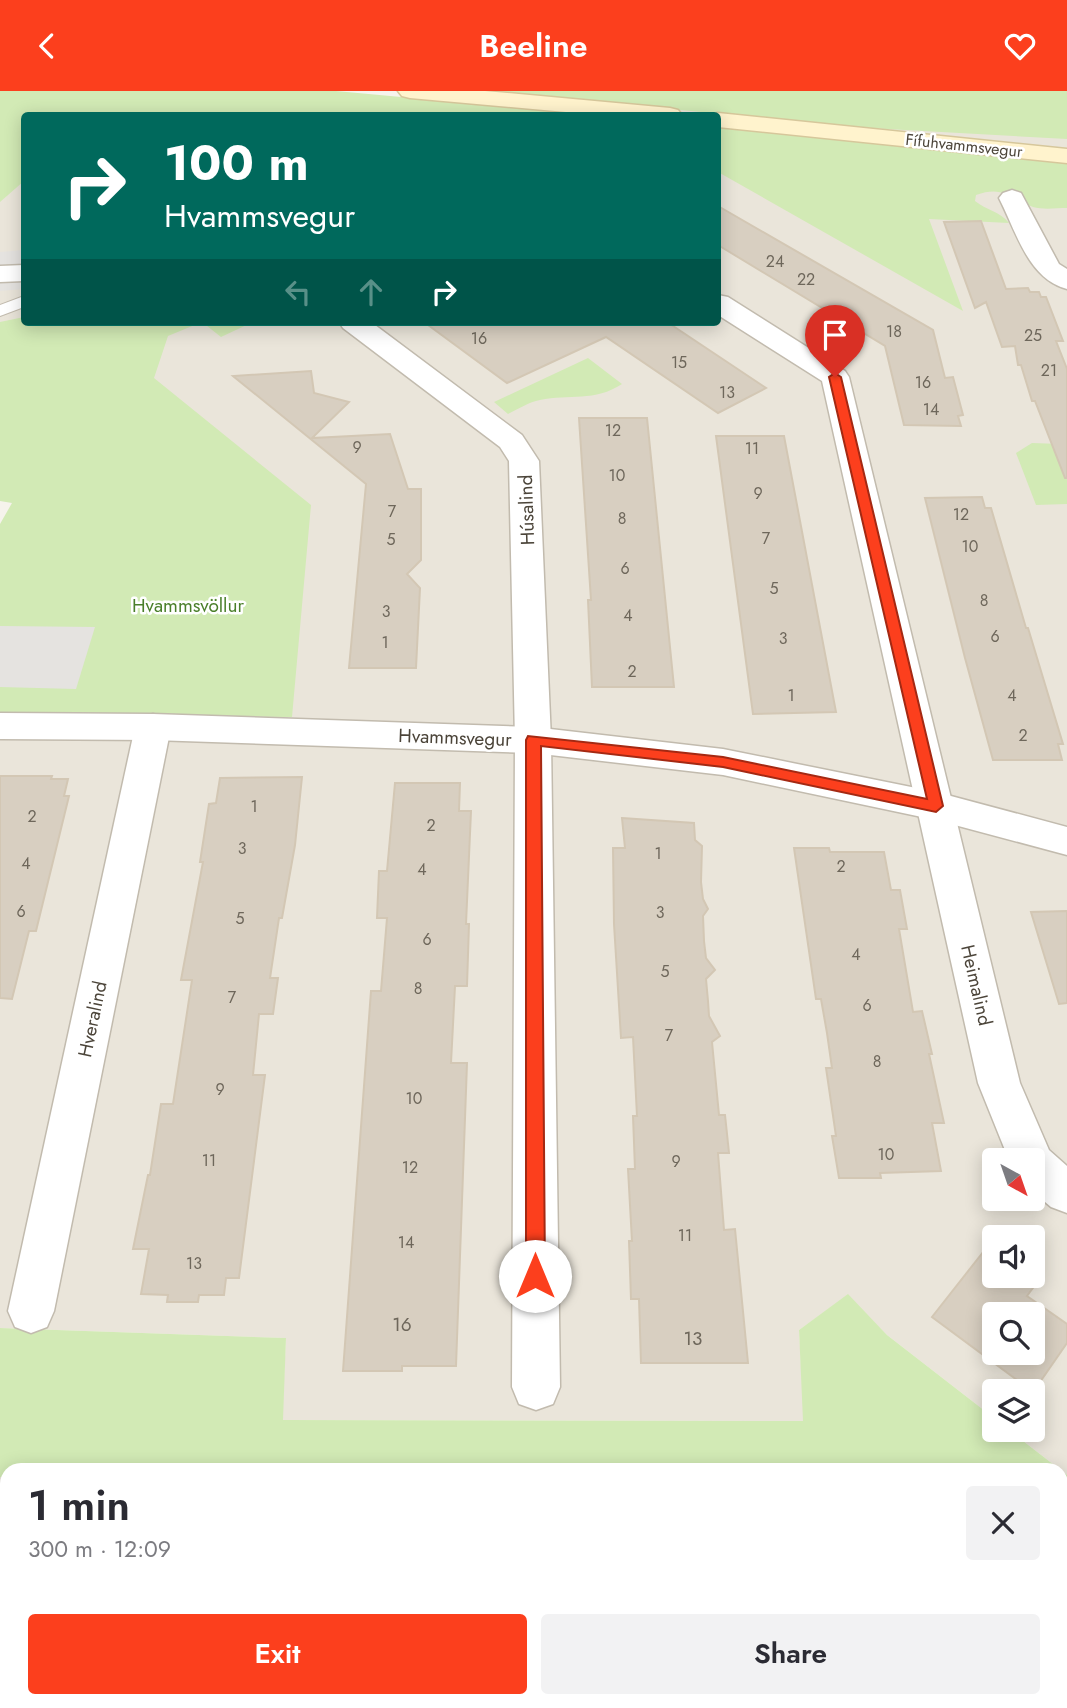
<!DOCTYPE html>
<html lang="en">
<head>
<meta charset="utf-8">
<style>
  body { margin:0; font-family:Jost,sans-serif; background:#f2f2f3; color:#2b2b33; height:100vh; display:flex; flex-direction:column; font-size:26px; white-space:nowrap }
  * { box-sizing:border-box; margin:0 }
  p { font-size:23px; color:#7c7c81 }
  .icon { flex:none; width:38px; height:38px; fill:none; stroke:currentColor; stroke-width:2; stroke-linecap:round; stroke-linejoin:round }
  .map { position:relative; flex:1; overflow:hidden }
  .sheet { position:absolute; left:0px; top:1372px; width:1068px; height:245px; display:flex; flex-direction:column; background:#fff; border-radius:21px 21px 0 0; box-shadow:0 4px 18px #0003 }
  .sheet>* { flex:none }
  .banner { position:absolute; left:21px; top:21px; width:700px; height:214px; border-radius:7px; box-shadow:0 4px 18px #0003; background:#00695c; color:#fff; overflow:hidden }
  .needle { width:46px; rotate:140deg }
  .buttons { position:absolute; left:982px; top:1057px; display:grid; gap:14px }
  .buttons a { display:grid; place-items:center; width:63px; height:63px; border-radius:7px; background:#fff; box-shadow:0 4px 18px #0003; font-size:35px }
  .pin { position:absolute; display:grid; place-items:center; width:60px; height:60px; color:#fff; margin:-72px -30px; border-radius:50% 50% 50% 0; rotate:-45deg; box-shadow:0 0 7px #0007 }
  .pin .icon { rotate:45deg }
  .me { position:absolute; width:77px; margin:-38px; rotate:0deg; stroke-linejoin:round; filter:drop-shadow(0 0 5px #0008) }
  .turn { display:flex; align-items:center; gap:24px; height:147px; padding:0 28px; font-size:32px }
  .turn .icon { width:91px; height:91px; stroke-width:2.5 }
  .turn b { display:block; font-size:49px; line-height:60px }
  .lanes { display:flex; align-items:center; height:66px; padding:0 28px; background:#0003; justify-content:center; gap:35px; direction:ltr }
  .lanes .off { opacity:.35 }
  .round { display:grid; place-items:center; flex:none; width:74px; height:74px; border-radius:7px; background:#f2f2f3 }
  .headline { display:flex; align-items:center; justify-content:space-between; height:119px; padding:0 28px }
  h1 { font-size:42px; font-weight:600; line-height:52px }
  .button { display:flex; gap:14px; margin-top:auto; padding:14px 28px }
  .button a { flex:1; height:80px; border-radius:7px; background:#fc3f1d; color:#fff; font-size:28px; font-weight:600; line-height:80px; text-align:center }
  .button a+a { background:#f2f2f3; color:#2b2b33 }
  header { display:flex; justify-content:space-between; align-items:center; height:91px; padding:0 28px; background:#fc3f1d; color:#fff; font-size:32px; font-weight:600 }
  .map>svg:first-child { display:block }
  .residential { fill:#eae5da; fill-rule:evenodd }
  .green { fill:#d2eab5 }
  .parking { fill:#e5e3e0 }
  .building { fill:#d8cfc1; stroke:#d3c7b4; stroke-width:2; fill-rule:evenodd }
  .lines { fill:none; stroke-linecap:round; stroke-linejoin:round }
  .service-casing { stroke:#c2bbae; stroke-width:2 }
  .minor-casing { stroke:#c2bbae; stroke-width:3 }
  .tertiary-casing { stroke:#c2bbae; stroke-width:3 }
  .secondary-casing { stroke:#d6c79b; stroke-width:3 }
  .service { fill:#fff; fill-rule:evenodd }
  .minor { fill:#fff; fill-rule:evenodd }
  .tertiary { fill:#fff; fill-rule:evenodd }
  .secondary { fill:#fff3cd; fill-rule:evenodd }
  .route { fill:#fc3f1d; stroke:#a42913; stroke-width:2 }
  .labels { text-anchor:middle; stroke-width:5; stroke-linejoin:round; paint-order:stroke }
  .far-street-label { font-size:16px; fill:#4b4439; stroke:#fff }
  .number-label { font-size:16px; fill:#6e675b }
  .street-label { font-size:19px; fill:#4b4439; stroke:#fff }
  .park-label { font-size:19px; fill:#4a7f2a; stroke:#fff }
  .near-number-label { font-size:19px; fill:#6e675b }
</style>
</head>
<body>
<header><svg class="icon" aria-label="back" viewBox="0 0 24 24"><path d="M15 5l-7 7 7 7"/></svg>Beeline<svg class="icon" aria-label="heart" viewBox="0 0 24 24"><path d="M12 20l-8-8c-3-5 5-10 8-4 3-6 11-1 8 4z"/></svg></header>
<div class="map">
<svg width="1067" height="1617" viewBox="0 0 1067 1617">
  <rect width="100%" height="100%" fill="#f6f3ec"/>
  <g class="residential">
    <path d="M629 0H1067V1384L1009 1339H1032V1300H994V1327L887 1244 848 1204 799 1239 804 1330 282 1329 286 1247 0 1237V636L279 637 301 417 133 279 171 231H718V24H622ZM994 1069H1032V1108H994ZM994 1146H1032V1185H994ZM994 1223H1032V1262H994Z"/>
    <path d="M0 7 24 24V231L0 355Z"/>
    <path d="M0 1386H7V1610H869L882 1617H0Z"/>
  </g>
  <g class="green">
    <path d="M0 0H336L596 24H24V90L0 111Z"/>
    <path d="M482 0H1067V48L869 37Z"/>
    <path d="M718 36 1067 69V117C1057 117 1043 119 1033 116 1009 108 1004 94 976 104L975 110C986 119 1001 121 1009 132L929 128 963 220 718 81Z"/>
    <path d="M24 226V231H253L221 246 202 231 168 245 154 287 311 414 292 626 61 625 0 622V433L12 412 0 410V231Z"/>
    <path d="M588 267 622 293C595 311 569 303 540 309 529 311 518 318 508 323L494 311Z"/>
    <path d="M1032 352 1060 353 1067 370V413L1036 414 1016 362Z"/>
    <path d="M848 1203 887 1244 994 1327V1339H1009L1067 1384V1617H882L869 1610H1060V1379H7V1386H0V1237L286 1247 283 1329 803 1330 799 1239Z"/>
  </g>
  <g class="parking">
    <path d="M24 159V198L0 200V161Z"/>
    <path d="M0 535 95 536 76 598 0 596Z"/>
  </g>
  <g class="building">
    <path d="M718 115 933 239 945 287 953 286 963 324 958 325 961 335 904 334 885 255 718 154Z"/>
    <path d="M981 130 1006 198 1028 197 1030 201H1039L1041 206H1046L1063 250H1056L1067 278V387H1065L1035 310H1032L1021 274H1018L1015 255 1002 256 986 211 975 217 944 131Z"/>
    <path d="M424 231H667L766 297 718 322 606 246 507 292Z"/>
    <path d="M311 280 314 302 349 311 312 347 390 343 408 398H421V469L407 483 420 497 416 577H349L366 393 233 285Z"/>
    <path d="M579 327H647L674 596H592L588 509H591Z"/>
    <path d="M716 345H784L836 621 753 623Z"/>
    <path d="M982 406 985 417H991L1026 537H1028L1063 653H1058L1062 669H993L965 567 925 407Z"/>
    <path d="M0 685H52L51 688H68L64 705H69L36 840H29L12 908 0 907Z"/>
    <path d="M302 686 295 754 282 827H279L270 887H278L273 923H259L253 984H265L239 1187H226L224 1204H199L198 1211H167L168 1204 141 1203 149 1158H133L148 1084H150L161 1013H173L192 889H181L203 771H200L209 713 216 712 220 687Z"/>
    <path d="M395 692H460L459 720H471L466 833H469L467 895H455L451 972H467L456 1275H402V1280H343L371 900H381L387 827H377L379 780H387Z"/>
    <path d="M622 727 694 732 695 749 702 755 701 791 703 808 708 818 703 825 704 850 706 867 715 879 706 888 708 910 709 925 720 945 712 951 719 1024H725L729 1062H718L724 1139 735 1138 748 1272H641L639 1208H631L629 1150H632L628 1078H635L633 1025H637L633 946 621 947 614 833 613 757H625Z"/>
    <path d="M794 757H829L830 761H884L891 799H900L907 838H899L913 921 922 920 932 963H929L944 1032H932L941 1080 880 1082 881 1087H839L832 1045H836L826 977H832L827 942 821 908H816Z"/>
    <path d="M1067 820V912L1059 913 1031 821Z"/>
    <path d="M991 1151 994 1153V1185H1032V1180L1041 1186 1027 1205 1067 1233V1252L1033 1301 932 1226ZM994 1223H1032V1262H994Z"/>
  </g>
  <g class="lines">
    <defs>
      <path id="service" d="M24 205V216L0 225V214Z"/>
      <g id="minor">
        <path d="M1012 99 1021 102 1059 173 1067 178V198C1028 188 1016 140 999 107L1003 102Z"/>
        <path d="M24 174V190L0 191V175Z"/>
        <path d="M718 204 728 206 845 280 849 286 1020 992 1049 1059 1067 1075V1122L1051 1116 1032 1100V1069H1009L978 992 822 290 718 224Z"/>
        <path d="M339 231H371L522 344 539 370 551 649 560 1296 553 1313 536 1319 519 1313 512 1296 515 649 509 370 500 356 343 237Z"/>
        <path d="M153 623 165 627 171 636 54 1220 47 1236 31 1242 15 1236 8 1220 135 636 141 627Z"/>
      </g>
      <path id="tertiary" d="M0 622 153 623 533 636 723 658 936 701 1067 736V764L936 729 723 684 533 662 153 649 0 648Z"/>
      <g id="secondary">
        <path d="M398 0H485L670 17 678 19 682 24H599L410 7 402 5Z"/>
        <path d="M718 22 1067 58V72L718 36V24H709Z"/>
      </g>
    </defs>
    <use href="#service" class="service-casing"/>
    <use href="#minor" class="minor-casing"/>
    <use href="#tertiary" class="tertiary-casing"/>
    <use href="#secondary" class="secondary-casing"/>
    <use href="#service" class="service"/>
    <use href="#minor" class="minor"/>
    <use href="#tertiary" class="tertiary"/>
    <use href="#secondary" class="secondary"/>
  </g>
  <path class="route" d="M835 282 841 286 943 715 936 721 723 676 541 655 545 1185 542 1191 535 1194 529 1191 526 1185V649L528 645 723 666 927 708 829 286Z"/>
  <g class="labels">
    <g class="far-street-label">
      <text transform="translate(964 54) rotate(6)" y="6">Fífuhvammsvegur</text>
    </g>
    <g class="number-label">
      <text x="775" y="176">24</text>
      <text x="806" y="194">22</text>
      <text x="894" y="246">18</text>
      <text x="1033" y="250">25</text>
      <text x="479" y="253">16</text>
      <text x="679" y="277">15</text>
      <text x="1049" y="285">21</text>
      <text x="923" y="297">16</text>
      <text x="727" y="307">13</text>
      <text x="931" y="324">14</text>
      <text x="613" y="345">12</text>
      <text x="357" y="362">9</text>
      <text x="752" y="363">11</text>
      <text x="617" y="390">10</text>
      <text x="758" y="408">9</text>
      <text x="392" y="426">7</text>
      <text x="961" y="429">12</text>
      <text x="622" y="433">8</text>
      <text x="766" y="453">7</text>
      <text x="391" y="454">5</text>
      <text x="970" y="461">10</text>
      <text x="625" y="483">6</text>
      <text x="774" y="503">5</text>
      <text x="984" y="515">8</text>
      <text x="386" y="526">3</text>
      <text x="628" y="530">4</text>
      <text x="995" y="551">6</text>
      <text x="783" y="553">3</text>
      <text x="385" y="557">1</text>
      <text x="632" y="586">2</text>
      <text x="791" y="610">1</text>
      <text x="1012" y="610">4</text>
      <text x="1023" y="650">2</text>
      <text x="254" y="721">1</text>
      <text x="32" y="731">2</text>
      <text x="431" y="740">2</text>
      <text x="242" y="763">3</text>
      <text x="658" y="768">1</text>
      <text x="26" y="778">4</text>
      <text x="841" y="781">2</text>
      <text x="422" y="784">4</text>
      <text x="21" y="826">6</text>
      <text x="660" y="827">3</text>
      <text x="240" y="833">5</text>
      <text x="427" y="854">6</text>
      <text x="856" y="869">4</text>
      <text x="665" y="886">5</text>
      <text x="418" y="903">8</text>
      <text x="232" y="912">7</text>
      <text x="867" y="920">6</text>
      <text x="669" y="950">7</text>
      <text x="877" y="976">8</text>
      <text x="220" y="1004">9</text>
      <text x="414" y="1013">10</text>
      <text x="886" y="1069">10</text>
      <text x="209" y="1075">11</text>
      <text x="676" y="1076">9</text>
      <text x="410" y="1082">12</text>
      <text x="685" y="1150">11</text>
      <text x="406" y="1157">14</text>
      <text x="194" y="1178">13</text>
    </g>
    <g class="street-label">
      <text transform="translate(526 419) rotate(-92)" y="7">Húsalind</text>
      <text transform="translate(455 646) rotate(2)" y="7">Hvammsvegur</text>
      <text transform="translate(977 894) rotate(77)" y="7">Heimalind</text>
      <text transform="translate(92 928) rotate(-78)" y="7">Hveralind</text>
    </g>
    <g class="park-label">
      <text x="188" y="521">Hvammsvöllur</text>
    </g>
    <g class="near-number-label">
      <text x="402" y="1240">16</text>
      <text x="693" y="1254">13</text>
    </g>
  </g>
</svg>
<div class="buttons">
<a><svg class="needle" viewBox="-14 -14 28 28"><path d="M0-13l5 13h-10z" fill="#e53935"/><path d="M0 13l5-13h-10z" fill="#7c7c81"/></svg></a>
<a><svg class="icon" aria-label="sound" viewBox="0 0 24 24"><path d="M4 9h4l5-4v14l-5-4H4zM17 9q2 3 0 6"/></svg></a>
<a><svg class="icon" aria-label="search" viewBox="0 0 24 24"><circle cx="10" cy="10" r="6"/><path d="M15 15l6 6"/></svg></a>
<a><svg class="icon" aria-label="layers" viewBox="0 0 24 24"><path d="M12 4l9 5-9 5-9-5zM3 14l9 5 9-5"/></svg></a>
</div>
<div class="pin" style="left:835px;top:286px;background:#d93025"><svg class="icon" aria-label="arrive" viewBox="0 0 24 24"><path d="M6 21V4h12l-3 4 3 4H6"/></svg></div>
<svg class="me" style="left:535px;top:1185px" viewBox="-20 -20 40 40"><circle r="19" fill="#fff"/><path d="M0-13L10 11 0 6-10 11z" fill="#fc3f1d"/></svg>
<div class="banner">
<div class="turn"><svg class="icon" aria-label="right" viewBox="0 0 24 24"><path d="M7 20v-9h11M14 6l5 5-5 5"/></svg><div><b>100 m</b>Hvammsvegur</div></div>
<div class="lanes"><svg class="icon off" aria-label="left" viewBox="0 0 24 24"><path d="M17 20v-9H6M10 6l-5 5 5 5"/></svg><svg class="icon off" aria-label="ahead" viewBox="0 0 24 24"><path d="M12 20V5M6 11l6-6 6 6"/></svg><svg class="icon" aria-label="right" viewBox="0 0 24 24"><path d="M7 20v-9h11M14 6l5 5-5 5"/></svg></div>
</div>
<section class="sheet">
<div class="headline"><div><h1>1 min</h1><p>300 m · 12:09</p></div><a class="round"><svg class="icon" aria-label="close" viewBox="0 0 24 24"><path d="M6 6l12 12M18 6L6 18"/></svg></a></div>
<div class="button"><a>Exit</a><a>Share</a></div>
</section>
</div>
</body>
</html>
